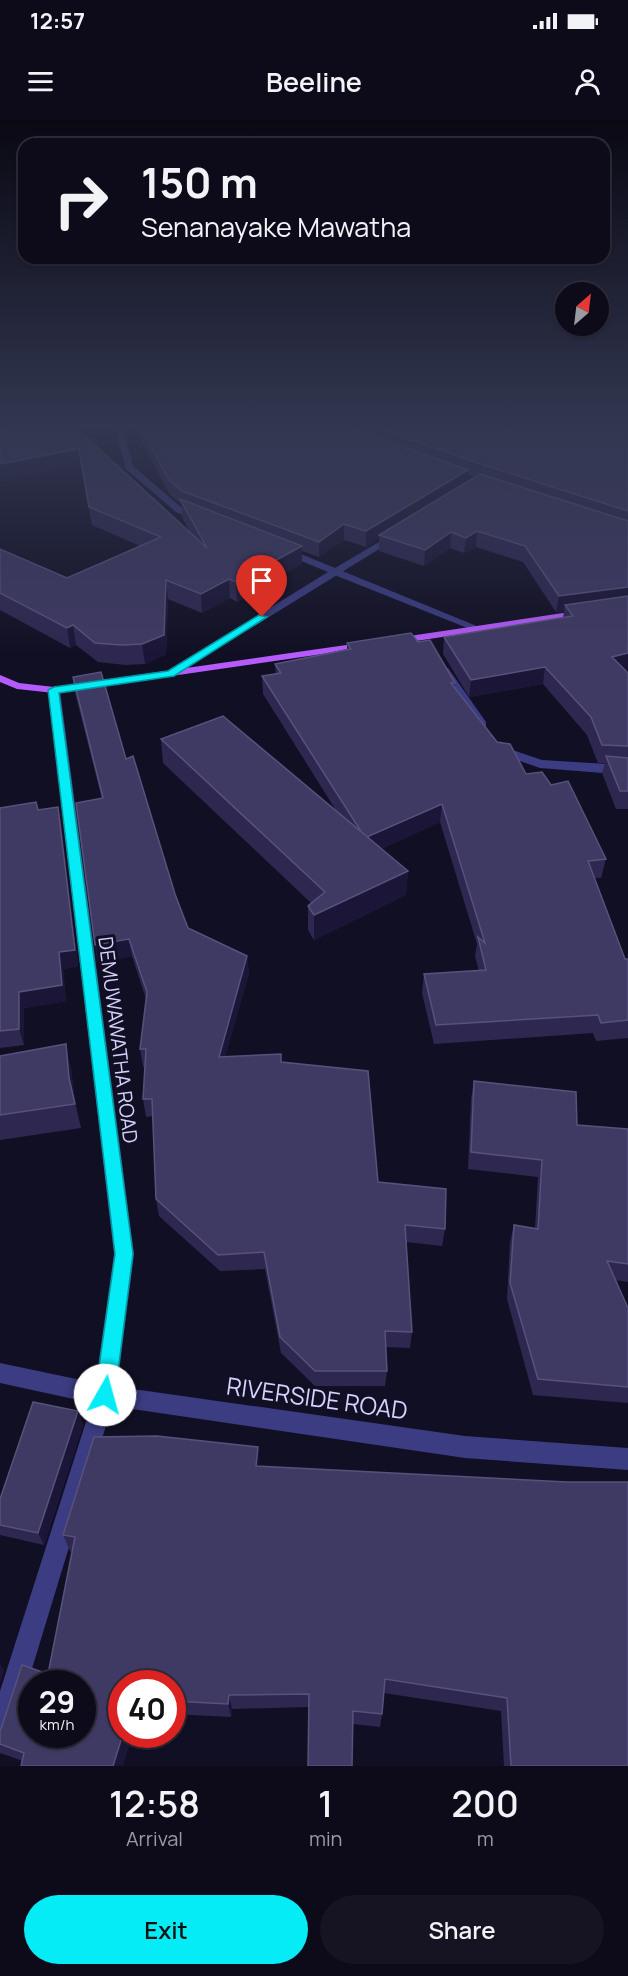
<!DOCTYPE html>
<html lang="en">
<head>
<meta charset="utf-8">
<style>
  body { margin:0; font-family:Manrope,sans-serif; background:#161423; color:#f1f3f6; height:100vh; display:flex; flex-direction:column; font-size:22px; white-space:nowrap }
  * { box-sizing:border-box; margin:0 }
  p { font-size:20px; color:#9a9ba2 }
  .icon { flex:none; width:33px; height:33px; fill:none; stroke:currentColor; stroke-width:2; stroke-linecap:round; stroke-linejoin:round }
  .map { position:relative; height:1646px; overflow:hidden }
  .panel { display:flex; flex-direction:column; background:#0d0b1a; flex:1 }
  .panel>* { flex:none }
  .guide { position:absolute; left:18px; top:18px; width:592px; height:126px; border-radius:18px; box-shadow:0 2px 4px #0004,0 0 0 2px #2d2b39; background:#0d0b1a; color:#f1f3f6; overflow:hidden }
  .needle { width:39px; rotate:28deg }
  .tools { position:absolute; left:555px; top:162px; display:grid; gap:12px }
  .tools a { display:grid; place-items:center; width:54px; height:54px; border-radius:50%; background:#0d0b1a; box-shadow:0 2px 4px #0004,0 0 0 2px #2d2b39; font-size:30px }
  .speed { position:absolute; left:18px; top:1550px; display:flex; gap:12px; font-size:30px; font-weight:700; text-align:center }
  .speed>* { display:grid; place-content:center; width:78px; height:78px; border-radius:50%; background:#0d0b1a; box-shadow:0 2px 4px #0004,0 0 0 2px #2d2b39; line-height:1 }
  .speed small { font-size:15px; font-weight:400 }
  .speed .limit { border:9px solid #d22; background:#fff; color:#111 }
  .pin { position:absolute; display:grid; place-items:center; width:51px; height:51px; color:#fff; margin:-62px -26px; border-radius:50% 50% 50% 0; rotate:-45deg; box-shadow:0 0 6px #0007 }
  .pin .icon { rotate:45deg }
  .me { position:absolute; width:66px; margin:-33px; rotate:7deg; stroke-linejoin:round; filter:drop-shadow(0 0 4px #0008) }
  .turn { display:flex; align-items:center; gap:21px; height:126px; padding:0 24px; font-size:27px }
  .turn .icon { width:78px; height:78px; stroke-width:2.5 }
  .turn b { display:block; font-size:42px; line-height:51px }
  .eta { display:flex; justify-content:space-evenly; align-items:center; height:102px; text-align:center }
  .eta b { font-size:36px; font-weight:600; line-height:42px }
  .action { display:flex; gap:12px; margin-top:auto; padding:12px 24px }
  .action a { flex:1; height:69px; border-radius:36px; background:#05ecf6; color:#111; font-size:24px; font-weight:600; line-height:69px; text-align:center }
  .action a+a { background:#161423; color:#f1f3f6 }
  .status { display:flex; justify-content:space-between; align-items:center; height:42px; padding:0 30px; background:#0d0b1a; direction:ltr }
  .status svg { height:16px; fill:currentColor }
  header { display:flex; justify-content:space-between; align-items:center; height:78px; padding:0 24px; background:#0d0b1a; font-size:27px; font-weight:600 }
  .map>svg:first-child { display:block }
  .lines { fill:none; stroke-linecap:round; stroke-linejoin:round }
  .minor { fill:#3b3c81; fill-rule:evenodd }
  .tertiary { fill:#3b3c81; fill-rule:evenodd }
  .primary { fill:#b65bfb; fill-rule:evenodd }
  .wall { fill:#2e2851; fill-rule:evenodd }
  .shaded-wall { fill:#1b1637 }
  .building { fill:#3f3a64; stroke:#57527c; stroke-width:1.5; fill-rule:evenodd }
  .route { fill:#05ecf6; stroke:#0399a0; stroke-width:1.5 }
  .labels { text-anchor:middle; stroke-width:6; stroke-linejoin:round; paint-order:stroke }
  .street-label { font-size:20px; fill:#d4d2fe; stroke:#110f23 }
  .near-street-label { font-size:24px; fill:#d4d2fe; stroke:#110f23 }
</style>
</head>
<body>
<div class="status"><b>12:57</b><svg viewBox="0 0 49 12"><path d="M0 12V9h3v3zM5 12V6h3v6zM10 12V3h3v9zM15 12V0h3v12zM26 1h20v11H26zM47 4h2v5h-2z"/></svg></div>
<header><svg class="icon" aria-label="menu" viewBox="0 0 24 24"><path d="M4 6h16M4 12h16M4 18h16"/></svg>Beeline<svg class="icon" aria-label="person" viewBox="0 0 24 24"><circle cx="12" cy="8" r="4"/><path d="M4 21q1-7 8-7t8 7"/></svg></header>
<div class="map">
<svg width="628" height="1646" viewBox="0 0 628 1646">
  <rect width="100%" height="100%" fill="#110f23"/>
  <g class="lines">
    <g class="minor">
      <path d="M332 450H340L484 509 483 511H475L332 454Z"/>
      <path d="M444 547 448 548 486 602V608H478L438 550Z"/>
      <path d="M498 625 542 640 624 645 628 646V655L540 648 494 632 492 629 494 626Z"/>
      <path d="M0 1243 105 1265 465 1316 628 1328V1350L465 1338 112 1286 13 1611 9 1620 0 1624V1571L92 1283 0 1263Z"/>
    </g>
    <g class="tertiary">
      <path d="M114 305H122L133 346 182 388 202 396V400H196L176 392 126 349Z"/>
      <path d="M394 413 397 414V418L175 555H167L165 553 328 452 280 432V428H286L335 448Z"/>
      <path d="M54 567 60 570 134 1134 116 1275 112 1282 105 1285 98 1282 94 1275 114 1134 48 570Z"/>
    </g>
    <g class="primary">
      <path d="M583 490 587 491V495L396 524 391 521 396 518Z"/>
      <path d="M367 522 372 525 371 527 54 573 17 569 0 562V555L19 563 54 567Z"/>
    </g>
  </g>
  <g class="wall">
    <path d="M73 305 190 413 182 397 181 384 170 375 133 305H628V549L625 550 628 553V689H616L602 653 605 643H598L587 615 543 564 469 577 443 534 444 517 563 498 564 491 556 492 523 442 476 427 464 433 450 428 424 446 379 431V418L366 427 344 420 319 437 302 431V444L237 482 230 478 202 493 168 479 166 534 145 544 125 545 98 542 76 525 70 528 0 490V429L67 458 140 426 92 405ZM468 355 475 357 467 362Z"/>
    <path d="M418 522 455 563 454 568 497 622 526 654 551 665 606 739 601 758H594L625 839H628V918L596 921 593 913 434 924 422 873 424 854 479 851 475 836 477 824 440 702 381 729 408 751 406 775 314 820 308 810V786L311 783 163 643 161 619 337 692 263 574 262 556 276 554 275 544 347 529V523Z"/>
    <path d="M73 557 126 639 175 774 188 808 247 836 249 853 225 937 281 942 378 1062 445 1109 442 1126 406 1122 412 1212 410 1228 386 1227 387 1251 385 1266H315L281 1233 265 1149 220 1151 159 1096 156 1079 153 996 146 997 143 979 145 947H143L140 929 146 879 132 836 98 843 95 825 102 679 75 573Z"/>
    <path d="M58 687 61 703 78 846 63 849 66 881 24 888V925L0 928V688L38 690Z"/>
    <path d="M0 936 71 948 75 982 81 1008 0 1020Z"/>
    <path d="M474 961 577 1005 628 1009V1162L615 1160 628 1188V1283L533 1275 507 1179 510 1122 514 1105 535 1108 538 1057 468 1049 471 979Z"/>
    <path d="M78 1291 83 1305 44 1425 0 1415V1379Z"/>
    <path d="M259 1346 628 1646H504L501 1591 384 1573 382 1594 380 1607 353 1604 308 1587 232 1589 231 1597 172 1594V1563H122L23 1641 0 1633V1609L48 1554 72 1432 70 1431 63 1415Z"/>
  </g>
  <g class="shaded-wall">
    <path d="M79 329 81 346 0 362V344Z"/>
    <path d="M468 350 467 365 379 415V418L366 427V411Z"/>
    <path d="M344 404V420L319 437V422Z"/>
    <path d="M477 411 476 427 464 433 466 418Z"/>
    <path d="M451 412 450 428 424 446 425 430Z"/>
    <path d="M302 426V444L237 482 236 462Z"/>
    <path d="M229 459 230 478 202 493 201 474Z"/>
    <path d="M166 460 168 479 166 534 145 544 142 524Z"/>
    <path d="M628 467V482L565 485 564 491 556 492 559 476Z"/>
    <path d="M73 505 76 525 70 528 67 508Z"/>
    <path d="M628 533V549L608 554 612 537Z"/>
    <path d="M545 547 543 564 469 577 471 560Z"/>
    <path d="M442 684 440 702 365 736 366 718Z"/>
    <path d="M58 687 61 703 78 846 63 849 66 881 24 888V925L19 909V872L59 832Z"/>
    <path d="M408 751 406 775 314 820V795Z"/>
    <path d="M129 819 132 836 98 843 95 825Z"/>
    <path d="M247 836 249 853 220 955 219 937Z"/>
    <path d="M66 924 71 948 75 982 69 958Z"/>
    <path d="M78 1291 83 1305 44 1425 38 1413Z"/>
    <path d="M258 1327 259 1345 257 1364 256 1346Z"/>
    <path d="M0 1544 4 1550 0 1564Z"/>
    <path d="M229 1575 232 1589 231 1597 228 1584Z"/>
    <path d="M123 1614H133L123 1646H113Z"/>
  </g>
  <g class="building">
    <path d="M0 305H73L207 428 180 379 302 426 236 462 229 459 201 474 166 460 164 515 142 524 122 525 95 523 73 505 67 508 0 473V429L67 458 161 417 89 387 79 329 0 344Z"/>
    <path d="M139 305H343L468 350 366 411 344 404 319 422 182 371 169 360Z"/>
    <path d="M368 305H628V391L484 345Z"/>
    <path d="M480 354 628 401V467L559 476 525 426 477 411 466 418 451 412 425 430 379 415Z"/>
    <path d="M628 476V533L612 537 628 553V626L602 625 591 597 545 547 471 560 444 517 573 496 565 485Z"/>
    <path d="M411 513 418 522 430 520 455 563H451L497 622 510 624 526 654 542 652 551 665 568 661 606 739 588 741 625 839H628V900L601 903 598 895 436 905 424 854 486 850 478 817 485 823 442 684 367 717 362 713 262 556 281 553 275 544 351 529 347 523Z"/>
    <path d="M101 552 126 639 133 636 175 774 188 808 247 836 219 937 281 934V942L368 951 378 1062 446 1069 445 1109 405 1105 412 1212 385 1211 387 1251H315L280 1217 264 1132 218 1135 156 1079 152 979H143L146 929H140L147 872 129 819 95 825 76 683 103 678 73 557Z"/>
    <path d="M223 596 408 751 314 795 308 786 325 772 161 619Z"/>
    <path d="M606 636 628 638V671H620Z"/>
    <path d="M36 682 38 690 58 687 75 830 59 832 62 865 19 872V909L0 911V688Z"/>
    <path d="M66 924 69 958 75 984 0 995V936Z"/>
    <path d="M474 961 576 972 577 1005 628 1009V1144L607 1141 628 1188V1267L538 1259 510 1163 514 1105 538 1109 542 1040 471 1032Z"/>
    <path d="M33 1282 78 1291 38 1413 0 1405V1379Z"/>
    <path d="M157 1316 258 1327 256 1346 567 1362H628V1646H511L507 1578 385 1559 382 1594 353 1591 352 1646H308L309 1574 229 1575 228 1584 172 1581V1563H122V1614H123L113 1646H21L24 1633 0 1624V1609H1L22 1545 48 1554 75 1417 63 1415 94 1317ZM32 1563H82V1614H32Z"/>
  </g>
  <linearGradient id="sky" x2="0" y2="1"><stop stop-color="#090813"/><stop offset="0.57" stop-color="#323750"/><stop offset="1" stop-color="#323750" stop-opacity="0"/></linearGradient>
  <rect width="628" height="535" fill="url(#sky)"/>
  <path class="route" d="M259 495 267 497 174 556 59 573 133 1134 115 1275 112 1282 105 1285 98 1282 95 1275 115 1134 48 570 54 567 168 551Z"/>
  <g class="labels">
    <g class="street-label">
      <text transform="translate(118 920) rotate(83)" y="7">DEMUWAWATHA ROAD</text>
    </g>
    <g class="near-street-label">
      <text transform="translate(317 1279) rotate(8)" y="8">RIVERSIDE ROAD</text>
    </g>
  </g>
</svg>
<div class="tools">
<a><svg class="needle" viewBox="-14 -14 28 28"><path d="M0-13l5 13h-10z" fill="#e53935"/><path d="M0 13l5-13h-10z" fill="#9a9ba2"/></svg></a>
</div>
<div class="speed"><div>29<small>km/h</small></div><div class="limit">40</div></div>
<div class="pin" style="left:262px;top:497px;background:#d93025"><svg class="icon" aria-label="arrive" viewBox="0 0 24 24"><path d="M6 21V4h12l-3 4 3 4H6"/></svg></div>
<svg class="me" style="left:105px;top:1275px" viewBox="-20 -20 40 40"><circle r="19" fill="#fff"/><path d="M0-13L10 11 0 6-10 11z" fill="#05ecf6"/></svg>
<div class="guide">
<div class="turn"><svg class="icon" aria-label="right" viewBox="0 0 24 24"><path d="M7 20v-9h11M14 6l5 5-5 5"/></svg><div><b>150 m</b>Senanayake Mawatha</div></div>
</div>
</div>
<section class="panel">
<div class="eta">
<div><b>12:58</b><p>Arrival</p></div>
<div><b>1</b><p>min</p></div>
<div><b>200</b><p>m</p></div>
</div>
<div class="action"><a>Exit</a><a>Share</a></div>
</section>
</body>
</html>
